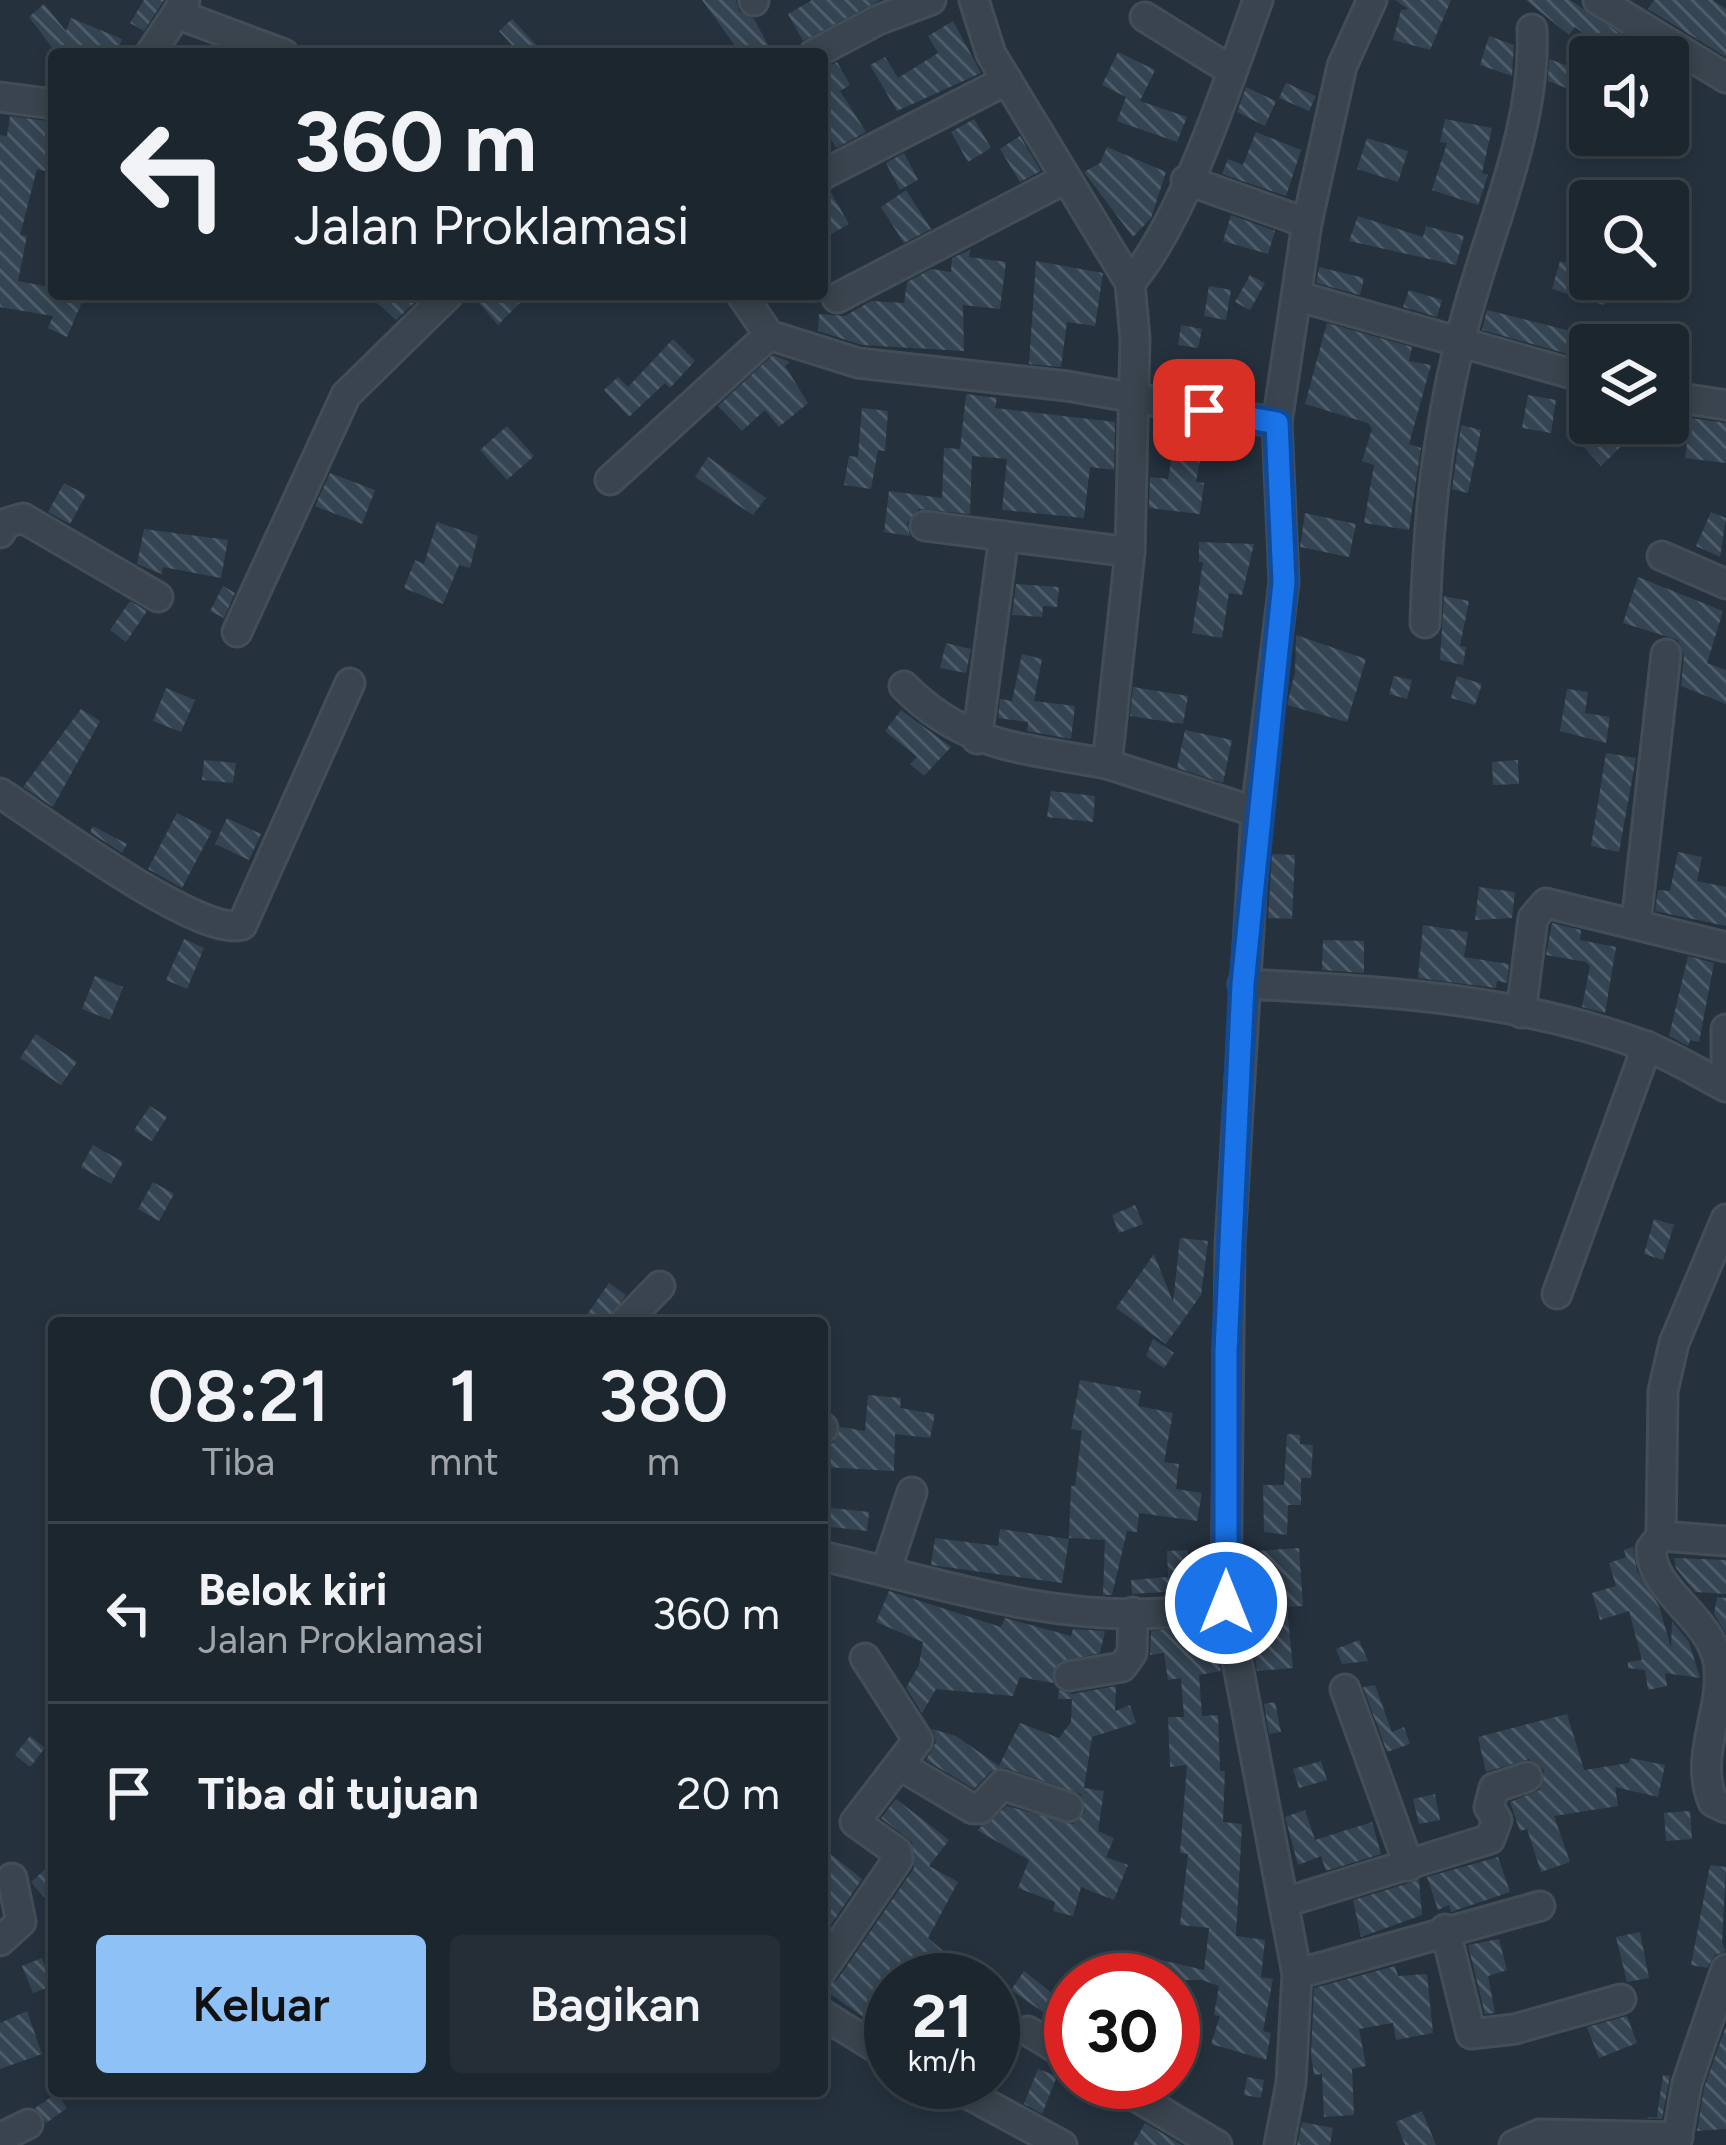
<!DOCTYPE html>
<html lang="id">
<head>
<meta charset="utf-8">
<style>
  body { margin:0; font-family:Figtree,sans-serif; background:#252e36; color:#f1f3f6; height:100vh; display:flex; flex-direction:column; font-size:45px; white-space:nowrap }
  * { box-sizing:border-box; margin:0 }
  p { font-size:39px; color:#a0a5aa }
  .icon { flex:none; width:66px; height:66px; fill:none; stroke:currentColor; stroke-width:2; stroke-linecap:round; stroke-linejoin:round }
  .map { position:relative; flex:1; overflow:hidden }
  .panel { position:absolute; left:48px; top:1317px; width:780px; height:780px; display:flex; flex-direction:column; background:#1c262e; border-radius:12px; box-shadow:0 6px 18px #0003,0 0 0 3px #3a434a }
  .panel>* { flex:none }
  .hud { position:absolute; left:48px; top:48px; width:780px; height:252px; border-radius:12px; box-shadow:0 6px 18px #0003,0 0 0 3px #3a434a; background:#1c262e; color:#f1f3f6; overflow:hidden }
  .buttons { position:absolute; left:1569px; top:36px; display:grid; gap:24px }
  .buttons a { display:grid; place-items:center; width:120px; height:120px; border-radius:12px; background:#1c262e; box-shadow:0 6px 18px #0003,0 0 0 3px #3a434a; font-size:60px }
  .speed { position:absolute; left:864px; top:1953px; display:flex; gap:24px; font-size:60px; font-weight:700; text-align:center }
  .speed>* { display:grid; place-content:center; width:156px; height:156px; border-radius:50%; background:#1c262e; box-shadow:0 6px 18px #0003,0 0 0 3px #3a434a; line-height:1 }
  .speed small { font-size:30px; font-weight:400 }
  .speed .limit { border:18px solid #d22; background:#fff; color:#111 }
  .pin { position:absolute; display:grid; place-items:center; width:102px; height:102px; color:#fff; margin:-51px; border-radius:24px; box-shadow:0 6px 18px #0006 }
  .me { position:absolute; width:132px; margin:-66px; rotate:0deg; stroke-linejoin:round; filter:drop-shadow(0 0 9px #0008) }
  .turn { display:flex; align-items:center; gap:42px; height:252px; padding:0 48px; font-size:54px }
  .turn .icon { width:156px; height:156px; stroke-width:2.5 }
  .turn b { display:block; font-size:84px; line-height:102px }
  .eta { display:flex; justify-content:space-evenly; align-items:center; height:204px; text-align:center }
  .eta b { font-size:72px; font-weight:600; line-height:84px }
  .button { display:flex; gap:24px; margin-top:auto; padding:24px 48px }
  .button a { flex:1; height:138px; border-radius:12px; background:#8ec1f5; color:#111; font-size:48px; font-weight:600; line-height:138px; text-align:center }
  .button a+a { background:#252e36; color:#f1f3f6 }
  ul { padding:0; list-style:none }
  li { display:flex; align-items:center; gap:36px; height:180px; padding:0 48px; border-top:3px solid #3a434a }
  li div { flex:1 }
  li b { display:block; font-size:45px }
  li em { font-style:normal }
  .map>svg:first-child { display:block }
  .building { fill:url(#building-back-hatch) }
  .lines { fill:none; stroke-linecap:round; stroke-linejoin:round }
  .street-casing { stroke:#424d57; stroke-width:33 }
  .street { stroke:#39444e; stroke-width:27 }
  .route-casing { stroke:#114b97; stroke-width:30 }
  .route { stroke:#1a73e8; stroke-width:21 }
</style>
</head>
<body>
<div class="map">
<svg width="1726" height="2145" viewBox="0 0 1726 2145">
  <defs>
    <pattern id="building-back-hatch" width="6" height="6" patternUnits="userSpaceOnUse" patternTransform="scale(3)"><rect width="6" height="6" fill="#344452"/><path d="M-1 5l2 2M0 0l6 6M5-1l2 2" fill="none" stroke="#4f5d6a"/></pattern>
  </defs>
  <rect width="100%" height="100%" fill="#25323e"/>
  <g class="building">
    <path d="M144 0H164L144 31 130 23Z"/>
    <path d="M702 0H736L739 11 754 19 773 54H741Z"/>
    <path d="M812 0H880L803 41 788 14Z"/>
    <path d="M1395 0H1451L1430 50 1393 40 1401 10 1408 9Z"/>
    <path d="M1526 0H1570L1640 47 1632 57H1615L1575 27 1569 35Z"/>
    <path d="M1654 0H1713L1726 9V57L1648 9Z"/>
    <path d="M44 4 66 31 71 18 122 39 116 54H57L29 17Z"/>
    <path d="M512 19 545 54H520L499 31Z"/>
    <path d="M953 21 981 73 897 111 870 65 885 57 898 78 938 53 928 36Z"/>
    <path d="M1489 36 1514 45 1512 76 1480 65Z"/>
    <path d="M1118 52 1155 70 1140 101 1187 117 1177 142 1117 121 1126 97 1102 85Z"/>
    <path d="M1549 59 1584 72 1576 92 1548 81Z"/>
    <path d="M837 62 850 85 840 91 866 132 836 148 822 124V70Z"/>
    <path d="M1286 83 1316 96 1309 111 1279 98Z"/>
    <path d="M1246 87 1276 101 1265 126 1237 112Z"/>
    <path d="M10 116 54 122V173L37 169 20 235 27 236 18 281 54 288V294L82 302 67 337 48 328 53 316 0 307V135L7 136Z"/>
    <path d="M974 119 991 148 968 162 951 132Z"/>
    <path d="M1445 119 1492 128 1482 173 1488 175 1478 205 1432 190 1447 143 1440 142Z"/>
    <path d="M1256 132 1301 150 1286 196 1222 174 1228 159 1243 165Z"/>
    <path d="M1020 136 1041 171 1020 182 1000 149Z"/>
    <path d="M1367 138 1408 151 1398 182 1357 169Z"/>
    <path d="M1107 147 1166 172 1151 218 1133 237 1084 172 1100 163Z"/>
    <path d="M904 153 918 180 900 190 886 163Z"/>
    <path d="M906 190 931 229 904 243 881 207Z"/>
    <path d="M830 191 849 224 822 239V193Z"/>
    <path d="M1231 215 1275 231 1268 254 1223 241Z"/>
    <path d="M1358 216 1423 237 1426 226 1464 236 1456 265 1349 241Z"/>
    <path d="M970 250 969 257 1006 262 1000 309 963 305 964 351 862 345 818 331 819 314 845 316 871 301 904 303 907 282 931 269 951 272 952 258Z"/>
    <path d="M1036 261 1103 273 1095 326 1067 322 1061 367 1029 364Z"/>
    <path d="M1560 261 1590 270V279H1612L1604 305 1552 289Z"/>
    <path d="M1319 267 1364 278 1360 295 1316 283Z"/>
    <path d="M1250 275 1265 283 1250 310 1235 302Z"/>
    <path d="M1209 286 1231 290 1226 320 1204 316Z"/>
    <path d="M1409 290 1442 300 1437 317 1403 307Z"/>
    <path d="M367 294H404L414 303 396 320Z"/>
    <path d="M471 294H529L498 325Z"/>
    <path d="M1487 310 1590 336V360L1482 330Z"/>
    <path d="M1327 323 1412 347 1409 361 1431 365 1409 444 1421 448 1409 530 1364 523 1374 465 1362 461 1372 429 1368 423 1305 404Z"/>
    <path d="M1181 325 1202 329 1198 348 1178 345Z"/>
    <path d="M673 339 695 361 670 388 665 383 629 417 604 390 618 377 628 387Z"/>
    <path d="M773 355 790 362 785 366 808 403 779 427 765 410 742 431 718 406Z"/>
    <path d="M966 394 997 398 995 408 1115 422 1114 470 1090 467 1084 518 1002 510 1007 459 972 456 970 514 919 509 907 523 910 536 884 532 889 491 942 498 944 448 960 449Z"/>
    <path d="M1528 395 1556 400 1551 433 1522 428Z"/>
    <path d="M862 408 888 411 885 451 878 450 871 489 844 485 849 456 858 457Z"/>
    <path d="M1690 418 1726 423V463L1685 458Z"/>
    <path d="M1586 423H1618L1631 437 1601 466 1573 435Z"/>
    <path d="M1461 425 1481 430 1468 493 1452 489Z"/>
    <path d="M507 426 534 456 507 480 480 450Z"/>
    <path d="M1177 428 1205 434 1196 482 1204 483 1200 514 1149 508 1150 477 1168 479Z"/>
    <path d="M708 457 766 498 753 515 695 477Z"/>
    <path d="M330 473 375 490 362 524 315 506Z"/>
    <path d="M64 483 86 495 70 524 48 512Z"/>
    <path d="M1711 512 1726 518 1720 557 1696 546Z"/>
    <path d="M1305 513 1356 524 1349 557 1300 547Z"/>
    <path d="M437 522 478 536 470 568 459 565 443 604 404 588 415 560 424 564Z"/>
    <path d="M144 529 228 540 221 578 163 567 162 574 137 564Z"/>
    <path d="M1199 542 1254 544 1242 595 1229 593 1222 638 1192 633 1203 562H1199Z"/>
    <path d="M1638 577 1723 611 1707 663 1726 670V704L1681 686 1684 655 1678 640 1623 623Z"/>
    <path d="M1016 584 1059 587 1057 607 1043 606 1042 617 1012 615Z"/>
    <path d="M223 586 235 593 224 618 210 611Z"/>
    <path d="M1444 596 1469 601 1460 646 1466 647 1463 665 1440 660Z"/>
    <path d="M130 601 147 611 126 642 110 630Z"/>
    <path d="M1296 635 1366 659 1347 722 1287 705 1295 672Z"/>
    <path d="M946 643 971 649 966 673 940 668Z"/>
    <path d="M1022 654 1042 659 1034 701 1075 706 1071 739 1027 731 1028 722 998 718 1000 699 1012 701Z"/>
    <path d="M1394 676 1412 680 1407 699 1389 694Z"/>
    <path d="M1457 676 1482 684 1475 705 1451 698Z"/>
    <path d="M1133 687 1188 696 1183 724 1130 716Z"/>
    <path d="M166 688 195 700 181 732 153 721Z"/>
    <path d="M1567 689 1588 692 1585 713 1610 717 1606 743 1560 731Z"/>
    <path d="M81 709 100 721 53 807 23 787Z"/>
    <path d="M901 710 951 747 924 776 910 764 917 757 885 731Z"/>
    <path d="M1185 730 1232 740 1223 783 1177 768Z"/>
    <path d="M1606 753 1636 758 1619 852 1591 846Z"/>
    <path d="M204 760 236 763 233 783 202 780Z"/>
    <path d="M1518 760 1519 784 1493 785 1492 762Z"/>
    <path d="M1051 791 1095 796 1093 822 1047 817Z"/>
    <path d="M177 813 212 831 182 888 148 869Z"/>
    <path d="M227 818 261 834 249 860 215 844Z"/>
    <path d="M93 826 127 844 122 853 90 832Z"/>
    <path d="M1678 852 1702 857 1697 881 1726 887V926L1655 911 1658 890 1670 891Z"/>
    <path d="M1272 854 1295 855 1292 919 1268 918Z"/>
    <path d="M1479 887 1515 892 1512 918 1475 920Z"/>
    <path d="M1552 923 1581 930 1580 940 1616 947 1605 1013 1582 1007 1590 966 1586 962 1546 955Z"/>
    <path d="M1423 925 1468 932 1464 957 1509 964 1507 983 1497 981 1496 988 1418 978Z"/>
    <path d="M184 939 204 948 187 989 166 980Z"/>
    <path d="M1323 940 1364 941V973L1322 970Z"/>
    <path d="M1688 956 1714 963 1699 1042 1690 1040 1688 1046 1669 1036Z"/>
    <path d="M95 976 123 987 110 1020 82 1009Z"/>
    <path d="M36 1034 77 1062 61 1085 20 1058Z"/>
    <path d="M150 1106 167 1117 152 1141 134 1130Z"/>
    <path d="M93 1145 123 1162 111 1184 81 1167Z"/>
    <path d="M153 1182 174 1194 159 1221 138 1209Z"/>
    <path d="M1135 1205 1143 1224 1119 1233 1112 1215Z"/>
    <path d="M1654 1219 1674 1225 1663 1260 1644 1254Z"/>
    <path d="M1180 1238 1208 1241 1201 1295 1166 1344 1116 1308 1154 1254 1173 1302Z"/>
    <path d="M609 1283 626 1295 606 1323H596L586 1316Z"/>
    <path d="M1153 1339 1174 1353 1164 1368 1146 1356Z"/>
    <path d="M1080 1380 1141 1391 1138 1406 1173 1413 1164 1462 1179 1464 1176 1489 1202 1493 1197 1521 1139 1513 1137 1532 1127 1531 1112 1595H1103L1105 1540 1069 1538 1071 1486H1075L1082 1431 1071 1429Z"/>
    <path d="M868 1395 901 1398 900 1408 935 1414 930 1438 895 1434 894 1471 822 1467V1446L833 1443 841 1427 865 1431Z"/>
    <path d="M1287 1434 1300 1435V1444L1313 1445 1311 1478H1301V1505H1288L1287 1535 1264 1532 1263 1485H1284Z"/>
    <path d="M822 1507 869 1512 867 1531 822 1526Z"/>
    <path d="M1000 1529 1069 1539 1062 1583 931 1565 935 1538 998 1546Z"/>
    <path d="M1633 1547 1637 1571 1659 1606 1671 1648 1672 1621 1689 1642 1700 1678 1665 1673 1667 1686 1648 1690 1645 1670 1628 1668V1662L1642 1660 1629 1611 1600 1620 1592 1593 1616 1586 1609 1563 1626 1557 1624 1550Z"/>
    <path d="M1299 1548 1303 1606 1287 1607 1293 1668 1257 1671 1244 1578 1259 1576 1256 1551Z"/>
    <path d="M1188 1550V1576H1196L1195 1590 1132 1594 1131 1580 1168 1577 1167 1551Z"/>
    <path d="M1674 1558 1726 1560V1594L1695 1592 1676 1568Z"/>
    <path d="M889 1591 1001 1627 1005 1618 1071 1636 1073 1629 1105 1631 1100 1653 1059 1662 1053 1683 1020 1677 1013 1696 936 1689 922 1713 906 1688 919 1665 923 1642 876 1622Z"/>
    <path d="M1717 1597 1726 1598V1633L1714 1614Z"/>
    <path d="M1209 1624 1221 1671 1199 1675 1202 1716 1218 1715 1220 1771H1225L1223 1822 1242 1824 1236 1936 1265 1940 1261 1977 1273 1979 1263 2031 1271 2033 1266 2060 1211 2044 1220 2016 1214 2015 1219 1986 1202 1980H1125L1131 1953 1204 1970 1209 1928 1180 1925 1188 1854 1180 1853 1187 1765 1170 1767 1168 1717H1184L1181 1678 1168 1680 1164 1653 1150 1655 1151 1631Z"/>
    <path d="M1359 1640 1368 1661 1342 1664 1336 1649Z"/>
    <path d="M1375 1685 1392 1732 1404 1727 1410 1744 1387 1752 1363 1687Z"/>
    <path d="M1116 1686 1115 1711 1130 1705 1136 1723 1092 1737 1084 1788 1104 1791 1098 1831 1114 1838 1106 1857 1128 1865 1114 1900 1081 1887 1073 1916 1053 1911 1055 1902 1018 1888 1029 1860 977 1830 1007 1806 1073 1824 1085 1812 1081 1794 1006 1768 990 1772 974 1789 926 1760 936 1742 932 1729 956 1736 999 1766 1020 1723 1059 1738 1071 1722 1072 1699H1058L1059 1690 1072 1694Z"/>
    <path d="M1275 1702 1281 1732 1269 1734 1264 1704Z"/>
    <path d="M1567 1714 1584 1770 1629 1763 1630 1758 1665 1765 1658 1797 1615 1787 1618 1806 1554 1816 1570 1862 1541 1872 1527 1829 1520 1831 1510 1802 1540 1790 1544 1770 1529 1759 1486 1772 1478 1737Z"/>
    <path d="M30 1736 45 1748 30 1767 15 1755Z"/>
    <path d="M1321 1761 1327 1780 1299 1788 1293 1769Z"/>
    <path d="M1435 1794 1440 1820 1419 1824 1413 1799Z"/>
    <path d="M896 1799 949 1840 929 1866 958 1882 928 1938 963 1968 973 1956 989 1969 980 1980H891V2027L886 2033 822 1988 837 1980 914 1868 912 1842 881 1818Z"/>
    <path d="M1305 1810 1315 1840 1372 1822 1381 1854 1326 1871 1321 1856 1298 1865 1285 1817Z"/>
    <path d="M1690 1811 1692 1839 1666 1841 1664 1813Z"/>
    <path d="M822 1847 862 1879 822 1938Z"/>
    <path d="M1498 1857 1510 1892 1451 1912 1449 1905 1438 1910 1427 1877Z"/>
    <path d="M54 1861V1888L44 1897 31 1882Z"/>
    <path d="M1710 1865 1726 1867 1722 1943 1726 1951 1715 1955 1707 1968 1691 1965Z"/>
    <path d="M1419 1880 1422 1915 1361 1937 1353 1900Z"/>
    <path d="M1640 1932 1649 1978 1627 1982 1616 1937Z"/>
    <path d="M1499 1939 1507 1970 1488 1976 1495 2013 1485 2014 1468 1945Z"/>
    <path d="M42 1958 53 1986 33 1993 22 1966Z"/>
    <path d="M1395 1966 1398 1976 1427 1974 1433 2033 1396 2040 1393 2023 1359 2029 1366 2066 1352 2069 1354 2115 1324 2117 1322 2074 1314 2075 1311 2054 1314 1988Z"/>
    <path d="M1024 1971 1071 2008V2031L1011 1990Z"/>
    <path d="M27 2011 42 2054 0 2069V2023Z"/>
    <path d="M1627 2016 1637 2043 1599 2058 1587 2027Z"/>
    <path d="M1726 2026V2129L1697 2131 1704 2088Z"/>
    <path d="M1038 2069 1057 2076 1042 2114 1024 2104Z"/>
    <path d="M1663 2075 1670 2076 1662 2119 1644 2118 1657 2117Z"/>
    <path d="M1247 2077 1264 2080 1261 2098 1244 2095Z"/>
    <path d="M57 2093 67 2108 46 2123 35 2108Z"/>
    <path d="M1422 2111 1436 2145H1405L1396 2122Z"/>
    <path d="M1302 2122 1333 2128 1330 2145H1297Z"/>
    <path d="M1145 2123 1182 2145H1133Z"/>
  </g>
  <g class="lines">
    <defs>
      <g id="street">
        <path d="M185 0 178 12 185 17 284 54"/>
        <path d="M974 0 991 54 1130 283 1135 339 1130 552 1107 764 1256 812"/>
        <path d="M1598 0 1726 78"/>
        <path d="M754 1V0"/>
        <path d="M1145 17 1232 71"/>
        <path d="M150 54 178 12"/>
        <path d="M814 54 878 20 931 0"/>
        <path d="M0 97 54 104"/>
        <path d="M822 175 1007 80"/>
        <path d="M1186 180 1307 223"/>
        <path d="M1130 283C1185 218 1228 82 1258 0"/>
        <path d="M741 294 769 335"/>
        <path d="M1297 296 1590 379"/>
        <path d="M837 298 1063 180"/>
        <path d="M769 335 858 363 1067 386 1277 423"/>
        <path d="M1668 396 1726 405"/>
        <path d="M610 480 769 335"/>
        <path d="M925 526 1130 552"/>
        <path d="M0 533 6 523 23 518 158 597"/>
        <path d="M1662 556 1726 584"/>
        <path d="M1425 623C1428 521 1436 440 1460 341 1483 240 1537 134 1532 29"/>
        <path d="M237 632 346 395 449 294"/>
        <path d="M904 686C966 749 1025 748 1107 764"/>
        <path d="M977 739 1004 536"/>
        <path d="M0 793C42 820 200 938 242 925L350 683"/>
        <path d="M1636 923 1666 654"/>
        <path d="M1243 984C1377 990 1516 998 1643 1045 1672 1056 1699 1073 1726 1087"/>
        <path d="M1521 1013 1533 918 1546 903 1726 947"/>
        <path d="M1726 1029V1073"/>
        <path d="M1557 1294 1647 1046"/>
        <path d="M624 1323 660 1286"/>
        <path d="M822 1428H823"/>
        <path d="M1661 1536 1663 1391 1674 1343 1726 1219"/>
        <path d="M1661 1536 1651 1549C1651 1591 1708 1615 1718 1661 1726 1709 1693 1754 1713 1802L1726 1808"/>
        <path d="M1661 1536 1726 1541"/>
        <path d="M822 1556C931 1581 1048 1621 1162 1613 1183 1611 1205 1606 1226 1603"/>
        <path d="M886 1571 912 1492"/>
        <path d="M1069 1676 1122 1667 1132 1653 1133 1612"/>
        <path d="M1345 1689 1409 1866"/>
        <path d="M901 1766 973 1809H980L1002 1785 1068 1807"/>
        <path d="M1286 1902 1490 1839 1497 1820 1489 1807 1494 1788 1527 1777"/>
        <path d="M1445 1929 1471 2034 1515 2029 1621 1999"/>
        <path d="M0 1941 21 1922 12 1878"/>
        <path d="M822 1970 898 1859 897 1852 855 1822 918 1740 865 1658"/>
        <path d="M1297 1974 1540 1906"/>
        <path d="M822 2014 891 2057"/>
        <path d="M1028 2031 1071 2057"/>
        <path d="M946 2082 1062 2145"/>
        <path d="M1112 2082 1217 2145"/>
        <path d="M0 2138 28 2124"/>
        <path d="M1279 2145 1291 2083 1297 1974 1226 1603 1230 1245 1256 812 1284 582 1277 423 1307 223 1342 66 1372 0"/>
        <path d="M1514 2145 1540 2134 1678 2137"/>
        <path d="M1676 2145 1687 2083 1726 1969"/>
      </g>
    </defs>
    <use href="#street" class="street-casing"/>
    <use href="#street" class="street"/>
  </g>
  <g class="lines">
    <defs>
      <path id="route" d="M1204 410 1277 423 1284 582 1243 984 1226 1351V1603"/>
    </defs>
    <use href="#route" class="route-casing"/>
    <use href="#route" class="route"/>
  </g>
</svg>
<div class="buttons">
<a><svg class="icon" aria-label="sound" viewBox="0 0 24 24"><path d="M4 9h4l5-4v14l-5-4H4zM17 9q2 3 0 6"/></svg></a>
<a><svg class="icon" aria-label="search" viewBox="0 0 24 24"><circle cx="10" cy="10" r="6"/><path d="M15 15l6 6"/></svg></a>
<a><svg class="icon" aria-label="layers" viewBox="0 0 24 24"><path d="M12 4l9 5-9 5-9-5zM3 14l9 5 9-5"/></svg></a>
</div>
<div class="speed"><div>21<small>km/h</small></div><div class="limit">30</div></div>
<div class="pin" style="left:1204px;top:410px;background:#d93025"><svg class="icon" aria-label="arrive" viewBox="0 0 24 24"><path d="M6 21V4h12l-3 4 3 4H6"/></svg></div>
<svg class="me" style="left:1226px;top:1603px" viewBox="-20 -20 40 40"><circle r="17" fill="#1a73e8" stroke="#fff" stroke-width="3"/><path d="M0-11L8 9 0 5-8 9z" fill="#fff"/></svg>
<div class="hud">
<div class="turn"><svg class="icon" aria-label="left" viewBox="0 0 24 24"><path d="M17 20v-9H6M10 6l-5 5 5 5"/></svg><div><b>360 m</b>Jalan Proklamasi</div></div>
</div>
<section class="panel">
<div class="eta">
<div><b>08:21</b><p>Tiba</p></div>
<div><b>1</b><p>mnt</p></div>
<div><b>380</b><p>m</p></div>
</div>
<ul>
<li><svg class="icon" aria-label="left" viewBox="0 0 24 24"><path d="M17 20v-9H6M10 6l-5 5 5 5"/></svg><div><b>Belok kiri</b><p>Jalan Proklamasi</p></div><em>360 m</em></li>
<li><svg class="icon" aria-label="arrive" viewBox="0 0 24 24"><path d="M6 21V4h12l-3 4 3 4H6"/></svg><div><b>Tiba di tujuan</b></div><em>20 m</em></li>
</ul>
<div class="button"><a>Keluar</a><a>Bagikan</a></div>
</section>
</div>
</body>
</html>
